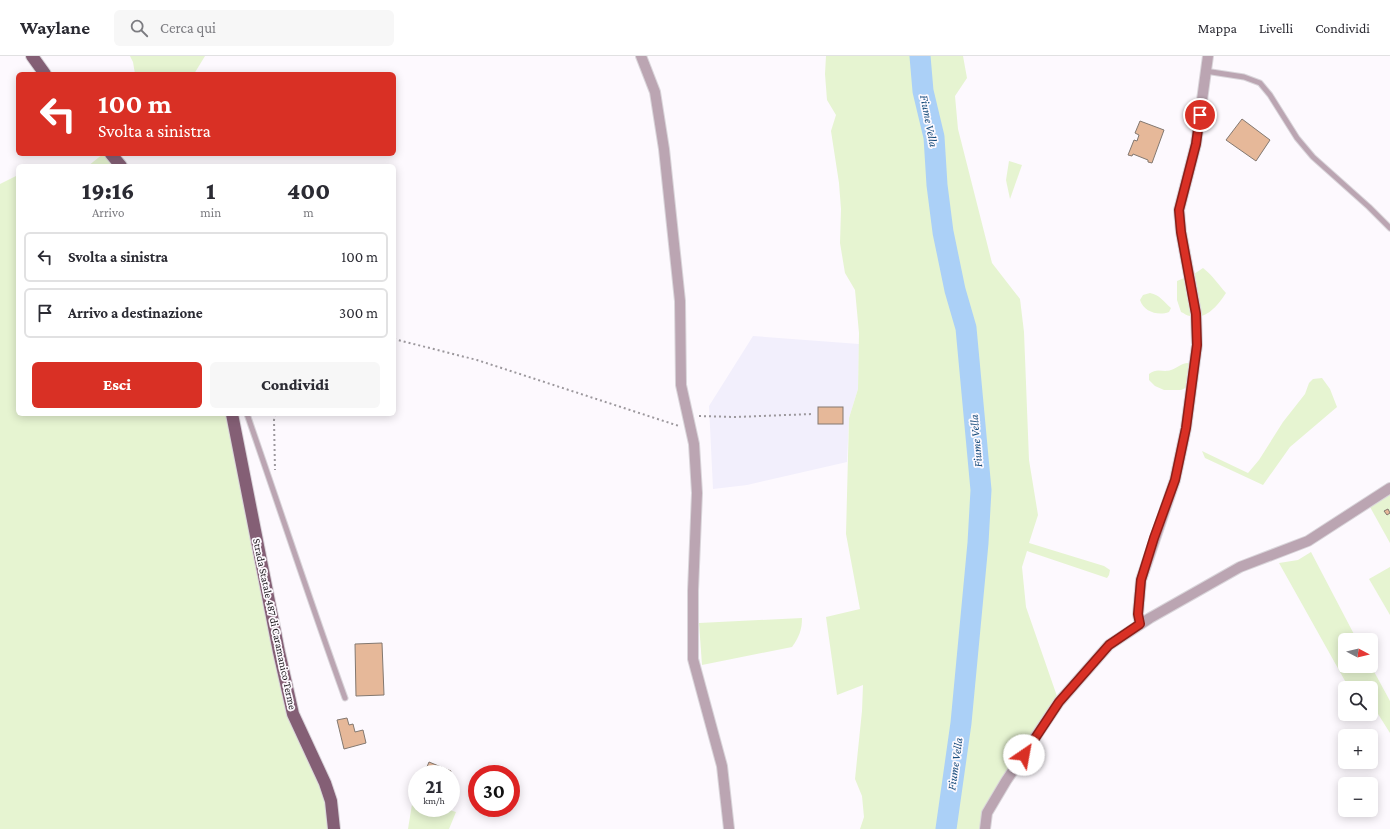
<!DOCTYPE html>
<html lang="it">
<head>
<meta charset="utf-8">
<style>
  body { margin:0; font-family:"Crimson Pro",serif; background:#f7f7f7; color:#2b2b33; height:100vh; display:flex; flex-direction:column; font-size:15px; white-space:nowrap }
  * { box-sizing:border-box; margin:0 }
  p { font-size:13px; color:#7c7c81 }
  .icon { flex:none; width:22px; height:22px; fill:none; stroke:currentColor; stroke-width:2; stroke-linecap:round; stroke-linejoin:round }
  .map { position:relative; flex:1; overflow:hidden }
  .drawer { position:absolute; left:16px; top:108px; width:380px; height:252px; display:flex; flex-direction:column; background:#fff; border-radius:6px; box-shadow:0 2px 10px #0003 }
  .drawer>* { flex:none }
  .top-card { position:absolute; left:16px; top:16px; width:380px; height:84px; border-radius:6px; box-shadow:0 2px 10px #0003; background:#d93025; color:#fff; overflow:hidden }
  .needle { width:26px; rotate:97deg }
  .buttons { position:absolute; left:1338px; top:577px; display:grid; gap:8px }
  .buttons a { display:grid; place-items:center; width:40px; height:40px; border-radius:6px; background:#fff; box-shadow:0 2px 10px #0003; font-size:20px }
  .speed { position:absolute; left:408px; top:709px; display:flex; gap:8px; font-size:20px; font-weight:700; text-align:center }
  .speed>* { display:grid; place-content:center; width:52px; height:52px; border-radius:50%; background:#fff; box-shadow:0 2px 10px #0003; line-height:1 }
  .speed small { font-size:10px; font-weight:400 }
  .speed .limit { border:6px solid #d22; background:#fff; color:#111 }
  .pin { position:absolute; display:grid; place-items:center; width:34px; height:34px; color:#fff; margin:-17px; border:2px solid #fff; border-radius:50%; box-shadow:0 1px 4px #0007 }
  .me { position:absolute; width:44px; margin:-22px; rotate:33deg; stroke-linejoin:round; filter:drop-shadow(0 0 3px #0008) }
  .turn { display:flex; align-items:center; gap:14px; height:84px; padding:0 16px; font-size:18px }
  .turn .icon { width:52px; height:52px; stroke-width:2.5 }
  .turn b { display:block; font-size:28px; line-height:34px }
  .eta { display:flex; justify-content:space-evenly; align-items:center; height:68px; text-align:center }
  .eta b { font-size:24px; font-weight:800; line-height:28px }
  .cta { display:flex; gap:8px; margin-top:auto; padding:8px 16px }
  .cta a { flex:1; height:46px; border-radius:6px; background:#d93025; color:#fff; font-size:16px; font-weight:800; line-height:46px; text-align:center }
  .cta a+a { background:#f7f7f7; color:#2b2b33 }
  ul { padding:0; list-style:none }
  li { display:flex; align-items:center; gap:12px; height:50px; margin:0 8px 6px; padding:0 8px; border:2px solid #e1e1e2; border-radius:6px }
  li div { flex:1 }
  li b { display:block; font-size:15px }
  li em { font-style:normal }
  header { display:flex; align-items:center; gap:24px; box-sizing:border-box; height:56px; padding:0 20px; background:#fff; border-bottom:1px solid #e1e1e2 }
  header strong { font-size:19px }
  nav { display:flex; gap:22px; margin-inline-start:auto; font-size:14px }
  .search { width:280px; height:36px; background:#f7f7f7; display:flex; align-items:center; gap:10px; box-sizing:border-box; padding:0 14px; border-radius:6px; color:#7c7c81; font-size:15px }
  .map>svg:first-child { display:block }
  .industrial { fill:#f2effc }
  .green { fill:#e6f4d1 }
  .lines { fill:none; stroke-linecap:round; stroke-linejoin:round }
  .river { stroke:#abd0f7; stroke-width:21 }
  .building { fill:#e6b899; stroke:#837870 }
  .lane-casing { stroke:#d9d5da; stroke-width:7 }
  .street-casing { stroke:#d9d5da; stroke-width:12 }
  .primary-casing { stroke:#d9d5da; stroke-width:14 }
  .path { stroke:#9c989d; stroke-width:2; stroke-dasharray:2 3; stroke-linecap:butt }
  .lane { stroke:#bba5b2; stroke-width:5 }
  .street { stroke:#bba5b2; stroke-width:10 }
  .primary { stroke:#845f75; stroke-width:12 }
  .route-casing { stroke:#8d1f18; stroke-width:10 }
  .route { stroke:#d93025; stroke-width:7 }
  .labels { text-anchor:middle; stroke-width:3.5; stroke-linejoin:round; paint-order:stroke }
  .street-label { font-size:11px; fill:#1d191d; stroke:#fdf9fe }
  .water-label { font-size:12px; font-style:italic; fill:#194d7d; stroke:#fdf9fe }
</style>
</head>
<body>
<header>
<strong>Waylane</strong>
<div class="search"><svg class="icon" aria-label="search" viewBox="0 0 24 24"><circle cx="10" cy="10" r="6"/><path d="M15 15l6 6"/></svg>Cerca qui</div>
<nav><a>Mappa</a><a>Livelli</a><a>Condividi</a></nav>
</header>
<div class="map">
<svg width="1390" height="773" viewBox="0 0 1390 773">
  <rect width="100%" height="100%" fill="#fdf9fe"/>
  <path class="industrial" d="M753 280 859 288 858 333 849 362 847 406 747 429 713 433 709 350Z"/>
  <g class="green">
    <path d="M130 0H205L194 18H135L133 6Z"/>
    <path d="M826 0H963L967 22 955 40 958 73 992 207 1020 243 1024 276 1029 404 1038 459 1029 487 1104 510 1110 514 1109 519 1107 522 1027 495 1022 511 1026 551 1059 646 1006 725 985 773H860L864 761 862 740 855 723 862 655 863 629 837 639 826 561 860 553 846 478 849 362 858 333 859 277 855 234 845 217 840 187 841 153 839 127 831 75 836 59 827 44 825 18Z"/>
    <path d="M103 98H110L120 110H88Z"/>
    <path d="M1009 105 1022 109 1010 143 1006 124Z"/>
    <path d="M18 119V358H232L279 596 313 699 334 773H0V128Z"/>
    <path d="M1203 212C1212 219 1218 228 1226 237 1219 248 1206 265 1190 260 1187 260 1184 257 1181 256L1177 244V225L1194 218Z"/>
    <path d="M1150 237C1160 239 1163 245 1171 252L1169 256C1158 260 1144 256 1140 244L1143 239Z"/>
    <path d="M1187 307 1192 308 1190 330 1181 334H1164L1155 330 1149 324V318C1158 311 1162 317 1171 314 1177 312 1180 308 1187 307Z"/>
    <path d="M1322 322 1330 333 1337 351 1290 391 1263 429 1205 402 1202 395 1248 417 1259 404 1283 366 1305 338 1309 327 1313 323Z"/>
    <path d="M1390 437V487L1370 451Z"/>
    <path d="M1311 496 1357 584H1345V610H1371L1390 645V677L1373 650 1371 651V632H1349L1279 507 1298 504Z"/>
    <path d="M1390 511V559L1369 523Z"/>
    <path d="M802 562C802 574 799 581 792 591L702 609 699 567Z"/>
    <path d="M413 742 417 743V752H443L456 756 449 773H408Z"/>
  </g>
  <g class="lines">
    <path class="river" d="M920 0 923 35 934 81 937 129 943 176 955 234 966 272 981 434 978 487 961 667 946 773"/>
  </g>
  <g class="building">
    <path d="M1242 63 1270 84 1256 105 1226 84Z"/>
    <path d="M1140 65 1164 74 1152 107 1148 106V104L1133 98 1132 100 1128 99 1134 84 1137 85 1139 79 1135 77Z"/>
    <rect x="818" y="351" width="25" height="17"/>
    <path d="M1388 453 1390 457 1387 459 1384 455Z"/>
    <path d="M382 587 384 639 356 640 355 588Z"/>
    <path d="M347 662 349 669 353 668 355 676 363 674 366 687 344 693 337 664Z"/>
    <path d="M429 706 451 715 450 718H424Z"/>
  </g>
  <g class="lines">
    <defs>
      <g id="lane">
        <path d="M1205 15 1244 21 1260 27 1270 39 1297 82 1313 101 1369 151 1390 172"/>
        <path d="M247 358C280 453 311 548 345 642"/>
      </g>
      <g id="street">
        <path d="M641 0 655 36 664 93 680 245 681 329 694 388 697 437 693 535V603L722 710 729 773"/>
        <path d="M1140 568 1138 558 1141 524 1175 424 1186 372 1197 289 1196 257 1181 176 1179 154 1196 88 1208 0"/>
        <path d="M985 773 987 757 1006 725 1059 646 1109 589 1150 562 1240 511 1308 485 1390 432"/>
      </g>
      <g id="primary">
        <path d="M32 0 45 18"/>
        <path d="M111 98 121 110"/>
        <path d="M232 358 279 596 293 658 325 727 331 745 334 773"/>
      </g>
    </defs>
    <use href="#lane" class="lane-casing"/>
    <use href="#street" class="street-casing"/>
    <use href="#primary" class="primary-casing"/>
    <g class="path">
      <path d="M394 283 477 304 679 370"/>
      <path d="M275 358 274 364 275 414"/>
      <path d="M699 360 735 361 813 358"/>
    </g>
    <use href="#lane" class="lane"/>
    <use href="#street" class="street"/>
    <use href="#primary" class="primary"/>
  </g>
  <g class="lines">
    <defs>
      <path id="route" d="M1024 699 1059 646 1109 589 1140 568 1138 558 1141 524 1154 482 1175 424 1186 372 1197 289 1196 258 1181 176 1179 154 1196 88 1200 59"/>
    </defs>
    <use href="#route" class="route-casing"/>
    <use href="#route" class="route"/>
  </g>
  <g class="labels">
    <g class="street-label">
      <text transform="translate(275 568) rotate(78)" y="4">Strada Statale 487 di Caramanico Terme</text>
    </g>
    <g class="water-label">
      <text transform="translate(929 65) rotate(79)" y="4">Fiume Vella</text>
      <text transform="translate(976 385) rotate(-95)" y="4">Fiume Vella</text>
      <text transform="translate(955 708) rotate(-82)" y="4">Fiume Vella</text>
    </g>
  </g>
</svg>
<div class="buttons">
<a><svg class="needle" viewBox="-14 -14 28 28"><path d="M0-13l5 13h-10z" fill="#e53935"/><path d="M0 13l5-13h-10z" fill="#7c7c81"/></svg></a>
<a><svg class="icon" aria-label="search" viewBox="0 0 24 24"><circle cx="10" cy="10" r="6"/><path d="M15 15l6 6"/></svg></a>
<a>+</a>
<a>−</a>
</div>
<div class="speed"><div>21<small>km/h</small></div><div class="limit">30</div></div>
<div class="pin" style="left:1200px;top:59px;background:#d93025"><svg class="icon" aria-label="arrive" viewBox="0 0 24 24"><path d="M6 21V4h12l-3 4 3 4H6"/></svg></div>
<svg class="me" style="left:1024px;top:699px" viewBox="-20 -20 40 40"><circle r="19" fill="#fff"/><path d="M0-13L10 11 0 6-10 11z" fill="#d93025"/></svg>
<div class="top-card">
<div class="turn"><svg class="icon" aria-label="left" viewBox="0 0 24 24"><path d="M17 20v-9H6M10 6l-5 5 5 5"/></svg><div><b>100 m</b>Svolta a sinistra</div></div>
</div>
<section class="drawer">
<div class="eta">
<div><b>19:16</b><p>Arrivo</p></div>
<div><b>1</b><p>min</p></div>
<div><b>400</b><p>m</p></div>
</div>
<ul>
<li><svg class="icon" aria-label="left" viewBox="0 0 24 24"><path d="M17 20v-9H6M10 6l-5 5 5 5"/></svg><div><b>Svolta a sinistra</b></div><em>100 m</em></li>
<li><svg class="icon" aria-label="arrive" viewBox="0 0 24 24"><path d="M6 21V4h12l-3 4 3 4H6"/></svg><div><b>Arrivo a destinazione</b></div><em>300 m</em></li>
</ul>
<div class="cta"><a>Esci</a><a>Condividi</a></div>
</section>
</div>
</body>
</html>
